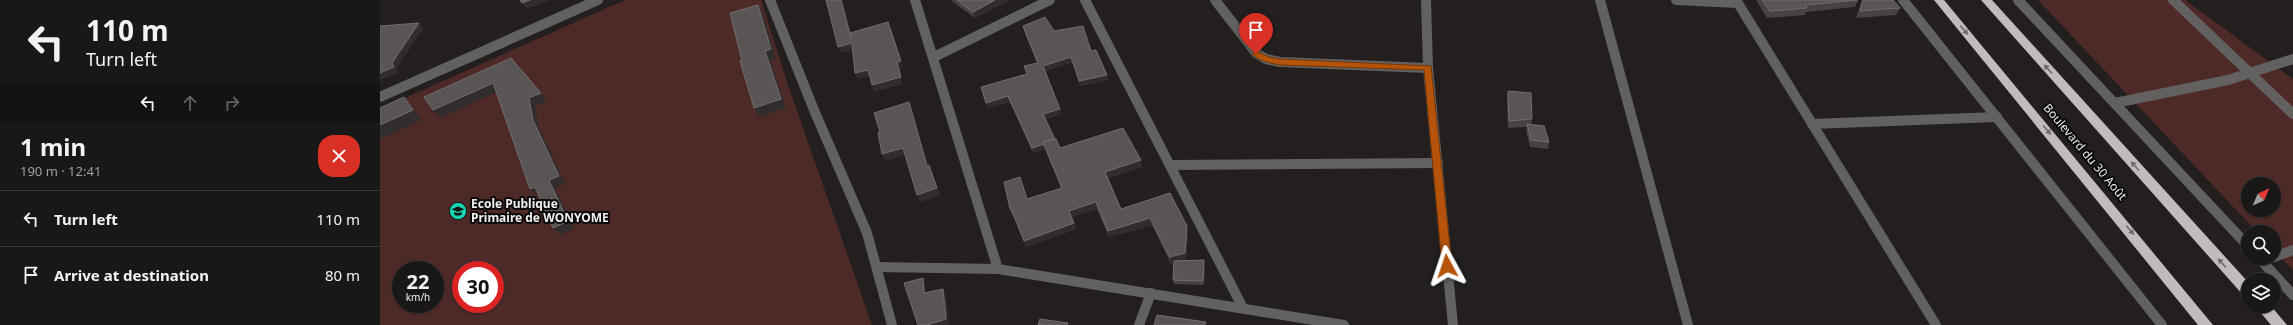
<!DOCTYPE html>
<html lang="en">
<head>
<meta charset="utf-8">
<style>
  body { margin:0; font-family:"Noto Sans",sans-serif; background:#272424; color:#f1f3f6; height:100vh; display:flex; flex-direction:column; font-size:15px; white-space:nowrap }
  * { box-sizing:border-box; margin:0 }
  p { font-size:13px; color:#9f9fa1 }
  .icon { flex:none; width:22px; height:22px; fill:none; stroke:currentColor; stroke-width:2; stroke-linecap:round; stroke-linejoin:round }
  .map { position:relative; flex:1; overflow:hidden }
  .side { display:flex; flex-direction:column; background:#1a1717; width:380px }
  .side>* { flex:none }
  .hud { background:#1a1717; color:#f1f3f6; overflow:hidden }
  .needle { width:26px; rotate:44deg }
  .controls { position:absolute; left:1861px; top:177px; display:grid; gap:8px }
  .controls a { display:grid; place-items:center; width:40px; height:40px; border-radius:50%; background:#1a1717; box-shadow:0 1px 3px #0004,0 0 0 1px #383636; font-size:20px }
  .speed { position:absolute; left:12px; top:261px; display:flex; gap:8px; font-size:20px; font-weight:700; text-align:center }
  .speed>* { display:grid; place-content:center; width:52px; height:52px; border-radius:50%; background:#1a1717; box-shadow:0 1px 3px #0004,0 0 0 1px #383636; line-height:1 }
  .speed small { font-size:10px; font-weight:400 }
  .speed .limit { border:6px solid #d22; background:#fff; color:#111 }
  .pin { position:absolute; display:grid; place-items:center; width:34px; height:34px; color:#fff; margin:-41px -17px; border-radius:50% 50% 50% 0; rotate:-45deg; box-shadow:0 0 4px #0007 }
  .pin .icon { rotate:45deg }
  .me { position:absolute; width:44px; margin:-22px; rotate:355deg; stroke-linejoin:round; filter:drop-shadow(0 0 3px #0008) }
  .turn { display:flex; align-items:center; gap:14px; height:84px; padding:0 20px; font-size:18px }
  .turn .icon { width:52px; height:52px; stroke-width:2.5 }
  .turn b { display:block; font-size:28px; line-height:34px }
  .lanes { display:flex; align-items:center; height:38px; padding:0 20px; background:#0003; justify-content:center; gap:20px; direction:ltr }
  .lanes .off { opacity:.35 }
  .round { display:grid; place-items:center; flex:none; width:42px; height:42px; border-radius:16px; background:#272424 }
  .summary { display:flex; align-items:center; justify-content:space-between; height:68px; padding:0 20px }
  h1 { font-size:24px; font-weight:700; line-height:30px }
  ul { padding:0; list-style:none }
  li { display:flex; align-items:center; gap:12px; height:56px; padding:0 20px; border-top:1px solid #383636 }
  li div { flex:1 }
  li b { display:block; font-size:15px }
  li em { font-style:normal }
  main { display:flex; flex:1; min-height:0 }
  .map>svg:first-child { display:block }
  .green { fill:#4d2927; fill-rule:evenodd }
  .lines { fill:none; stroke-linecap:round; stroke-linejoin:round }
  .street { stroke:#636160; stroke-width:10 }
  .highway { fill:#c1bbbb; fill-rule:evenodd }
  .wall { fill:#474343 }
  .shaded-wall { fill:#312d2d }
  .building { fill:#595555; stroke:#716d6d }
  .oneway { fill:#6f6b6b }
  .route { fill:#b45309; stroke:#753606 }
  .labels { text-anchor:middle; stroke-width:4; stroke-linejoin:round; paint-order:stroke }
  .street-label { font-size:12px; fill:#f1eeee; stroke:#0b0909 }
  .poi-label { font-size:12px; font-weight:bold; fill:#f1eeee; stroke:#0b0909; text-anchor:start }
</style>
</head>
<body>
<main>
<section class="side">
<div class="hud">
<div class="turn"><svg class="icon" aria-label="left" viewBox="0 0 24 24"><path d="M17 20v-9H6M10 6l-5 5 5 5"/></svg><div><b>110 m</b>Turn left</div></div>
<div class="lanes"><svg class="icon" aria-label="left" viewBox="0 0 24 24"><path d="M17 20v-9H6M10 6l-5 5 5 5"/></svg><svg class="icon off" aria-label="ahead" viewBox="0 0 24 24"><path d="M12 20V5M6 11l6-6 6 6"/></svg><svg class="icon off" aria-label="right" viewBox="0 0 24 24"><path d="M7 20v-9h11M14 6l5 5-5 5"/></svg></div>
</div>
<div class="summary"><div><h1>1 min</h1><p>190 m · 12:41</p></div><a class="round" style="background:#d93025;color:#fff"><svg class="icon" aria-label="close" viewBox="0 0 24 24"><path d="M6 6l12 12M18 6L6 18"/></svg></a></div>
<ul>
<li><svg class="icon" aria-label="left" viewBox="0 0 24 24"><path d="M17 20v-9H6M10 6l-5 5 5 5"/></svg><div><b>Turn left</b></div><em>110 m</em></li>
<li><svg class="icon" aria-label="arrive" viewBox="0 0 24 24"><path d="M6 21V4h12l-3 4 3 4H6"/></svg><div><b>Arrive at destination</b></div><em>80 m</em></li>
</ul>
</section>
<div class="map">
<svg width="1913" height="325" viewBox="0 0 1913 325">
  <rect width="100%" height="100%" fill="#231f1f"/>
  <g class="green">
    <path d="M245 0H381L408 85 492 325H0V109ZM21 270H55V304H21ZM81 270H115V304H81Z"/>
    <path d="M1658 0H1805L1913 79V270L1894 250V232H1877ZM1868 184H1894V210H1868Z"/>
  </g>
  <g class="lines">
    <g class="street">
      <path d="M390 0 434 110 487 233 512 325"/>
      <path d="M535 0 618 269"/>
      <path d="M705 0 863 308"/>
      <path d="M835 0 876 53 886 59 900 62 1048 68"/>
      <path d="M1046 0 1048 68 1073 325"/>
      <path d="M1220 0 1308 325"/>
      <path d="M1296 0 1358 3"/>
      <path d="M1356 0 1556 325"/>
      <path d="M1523 0 1782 325"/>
      <path d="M1638 0 1868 246"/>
      <path d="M1793 0 1913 114"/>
      <path d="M554 57 670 0"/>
      <path d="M0 97 218 0"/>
      <path d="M1735 103 1848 80 1913 59"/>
      <path d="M1432 124 1617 117"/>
      <path d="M792 165 1058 163"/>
      <path d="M1894 257 1913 250"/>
      <path d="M1879 258 1913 295"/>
      <path d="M497 267 618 269 964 325"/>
      <path d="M759 325 771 293"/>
    </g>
    <g class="highway">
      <path d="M1554 0H1564L1833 325H1818Z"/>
      <path d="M1601 0H1612L1868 282V296L1863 295Z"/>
      <path d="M1875 306H1891L1907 325H1891Z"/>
    </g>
  </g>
  <g class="wall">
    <path d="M572 0H630L595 18 573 2Z"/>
    <path d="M1376 0H1478L1475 7 1426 12 1425 15 1387 18Z"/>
    <path d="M1482 0H1513L1520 8 1516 15 1476 18Z"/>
    <path d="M643 26 674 31 711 51 727 75 728 80 700 86 693 62 665 71 680 109 682 114 665 119 675 139 680 148 762 167 728 178 741 209 790 193 808 233 806 260 803 261 825 264 824 285 794 284 793 280V263L791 264 772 225 729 237 717 209 691 217 696 229 646 247 634 215 632 216 630 209 647 199 681 188 665 149 653 153 630 102 608 108 601 87 647 74 644 66 657 63 644 31Z"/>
    <path d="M1128 91 1152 119 1151 125 1169 142 1168 149 1150 147 1146 131 1147 127 1128 128 1127 98Z"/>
  </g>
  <g class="shaded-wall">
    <path d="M150 0H171L147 9 142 3Z"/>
    <path d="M461 0H462L474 44 471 38Z"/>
    <path d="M615 0H630L595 18 593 12Z"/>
    <path d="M378 5 383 14 396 59 390 61 406 108 379 117 374 108 385 51Z"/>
    <path d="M508 22 523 67 519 68 523 84 494 92 492 85Z"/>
    <path d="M39 23 43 29 16 69 18 73 0 80V73L12 63Z"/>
    <path d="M472 43 474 50 461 53 458 47Z"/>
    <path d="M691 57 693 62 664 72 663 66Z"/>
    <path d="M488 70 491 76 478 79 475 73Z"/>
    <path d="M727 75 728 80 700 86 699 81Z"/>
    <path d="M113 83 119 91 60 118 53 110Z"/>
    <path d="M161 93 167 101 155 106 159 127 185 184 175 188 194 229 180 235 173 228 169 180 153 120 149 98Z"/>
    <path d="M628 96 630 102 608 108 606 103Z"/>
    <path d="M24 97 32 107 41 120 0 139V125Z"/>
    <path d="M529 102 532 109 550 173 547 166Z"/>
    <path d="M680 109 682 114 664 119 663 114Z"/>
    <path d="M664 144 665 149 653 153 652 148Z"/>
    <path d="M523 148 526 155 506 161 502 154Z"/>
    <path d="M761 160 762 167 727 179 725 172Z"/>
    <path d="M549 165 560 195 540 202 537 195Z"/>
    <path d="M155 187 161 194 157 196 150 189Z"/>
    <path d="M716 202 717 209 690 218 689 211Z"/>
    <path d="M630 209H631L634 215 632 216Z"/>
    <path d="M770 218 772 225 729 237 728 231Z"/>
    <path d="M694 223 696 229 646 247 644 241Z"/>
    <path d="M807 226 808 233 806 260 791 264 790 257Z"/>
    <path d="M824 260 825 264 824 285 823 281Z"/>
    <path d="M543 278 545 284 547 299 544 293Z"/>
    <path d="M563 289 566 295 569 325H547Z"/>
  </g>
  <g class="building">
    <path d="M140 0H150L142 3Z"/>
    <path d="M446 0H461L471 38 470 33 508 22 521 61 517 62 521 77 492 85 488 70 475 73 472 43 458 47Z"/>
    <path d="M577 0H615L593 12Z"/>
    <path d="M1382 0H1478L1425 5 1427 8 1390 11Z"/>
    <path d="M1483 0H1513L1520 8 1480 11Z"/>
    <path d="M378 5 391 49 385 51 401 99 374 108 360 61H362L350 13Z"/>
    <path d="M665 17 674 31 703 26 711 51 716 50 727 75 699 81 691 57 663 66 680 109 663 114 675 139 663 142 664 144 652 148 628 96 606 103 601 87 647 74 644 66 658 63 643 26Z"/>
    <path d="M39 23 12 63 14 67 0 73V26Z"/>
    <path d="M131 58 161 93 149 98 153 120 179 176 169 180 188 221 173 228 155 187 150 189 113 83 53 110 44 97Z"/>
    <path d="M1128 91 1151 93 1152 119 1129 121Z"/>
    <path d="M24 97 33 110 0 125V108Z"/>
    <path d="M529 102 547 166 549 165 557 188 537 195 523 148 502 154 498 133 500 132 494 113Z"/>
    <path d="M1147 124 1164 126 1169 142 1151 140Z"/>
    <path d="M743 128 761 160 725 172 741 209 790 193 807 226 805 253 790 257 770 218 728 231 716 202 689 211 694 223 644 241 631 209H630L624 182 640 177 647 199 682 188 663 142 676 139 680 148Z"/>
    <path d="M824 260 823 281 793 280 794 261Z"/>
    <path d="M543 278 544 293 563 289 566 319 547 325H538L524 283Z"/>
    <path d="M777 315 826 322 825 325H774Z"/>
    <path d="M660 319 688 323 687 325H658Z"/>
  </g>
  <defs><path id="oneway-solid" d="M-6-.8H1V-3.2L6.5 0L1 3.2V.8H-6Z"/></defs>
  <g class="oneway">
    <use href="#oneway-solid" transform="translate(1584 30) rotate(50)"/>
    <use href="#oneway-solid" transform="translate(1668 69) rotate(-132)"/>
    <use href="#oneway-solid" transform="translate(1667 130) rotate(50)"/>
    <use href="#oneway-solid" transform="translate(1755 166) rotate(-132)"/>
    <use href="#oneway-solid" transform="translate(1750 230) rotate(50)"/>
    <use href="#oneway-solid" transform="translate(1842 263) rotate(-132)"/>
  </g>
  <path class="route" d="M876 51 889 57 900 59 1051 66 1072 266 1071 269H1064L1062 266 1044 70 900 65C890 63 879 61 872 54Z"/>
  <defs>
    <symbol id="school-disc" viewBox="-11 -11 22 22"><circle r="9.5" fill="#18d5b2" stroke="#0b0909"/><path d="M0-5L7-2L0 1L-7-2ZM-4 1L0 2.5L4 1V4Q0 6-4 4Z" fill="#111"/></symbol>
  </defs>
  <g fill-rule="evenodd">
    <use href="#school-disc" x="68" y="201" width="20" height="20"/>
  </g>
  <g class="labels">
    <g class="street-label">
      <text transform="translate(1705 152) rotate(50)" y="4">Boulevard du 30 Août</text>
    </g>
    <g class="poi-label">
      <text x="91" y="208">Ecole Publique<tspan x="91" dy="14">Primaire de WONYOME</tspan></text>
    </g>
  </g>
</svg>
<div class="controls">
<a><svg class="needle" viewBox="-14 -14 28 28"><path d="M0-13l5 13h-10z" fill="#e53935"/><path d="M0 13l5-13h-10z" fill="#9f9fa1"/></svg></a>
<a><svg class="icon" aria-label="search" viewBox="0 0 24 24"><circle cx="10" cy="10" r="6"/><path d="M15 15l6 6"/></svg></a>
<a><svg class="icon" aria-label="layers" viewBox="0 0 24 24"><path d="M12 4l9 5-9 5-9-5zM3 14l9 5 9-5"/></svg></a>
</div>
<div class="speed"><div>22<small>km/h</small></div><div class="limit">30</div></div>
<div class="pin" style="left:876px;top:54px;background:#d93025"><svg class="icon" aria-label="arrive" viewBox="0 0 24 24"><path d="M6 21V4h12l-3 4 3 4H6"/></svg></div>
<svg class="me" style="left:1067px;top:266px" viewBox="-20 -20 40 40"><path d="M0-17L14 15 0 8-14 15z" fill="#b45309" stroke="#fff" stroke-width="4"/></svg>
</div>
</main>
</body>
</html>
